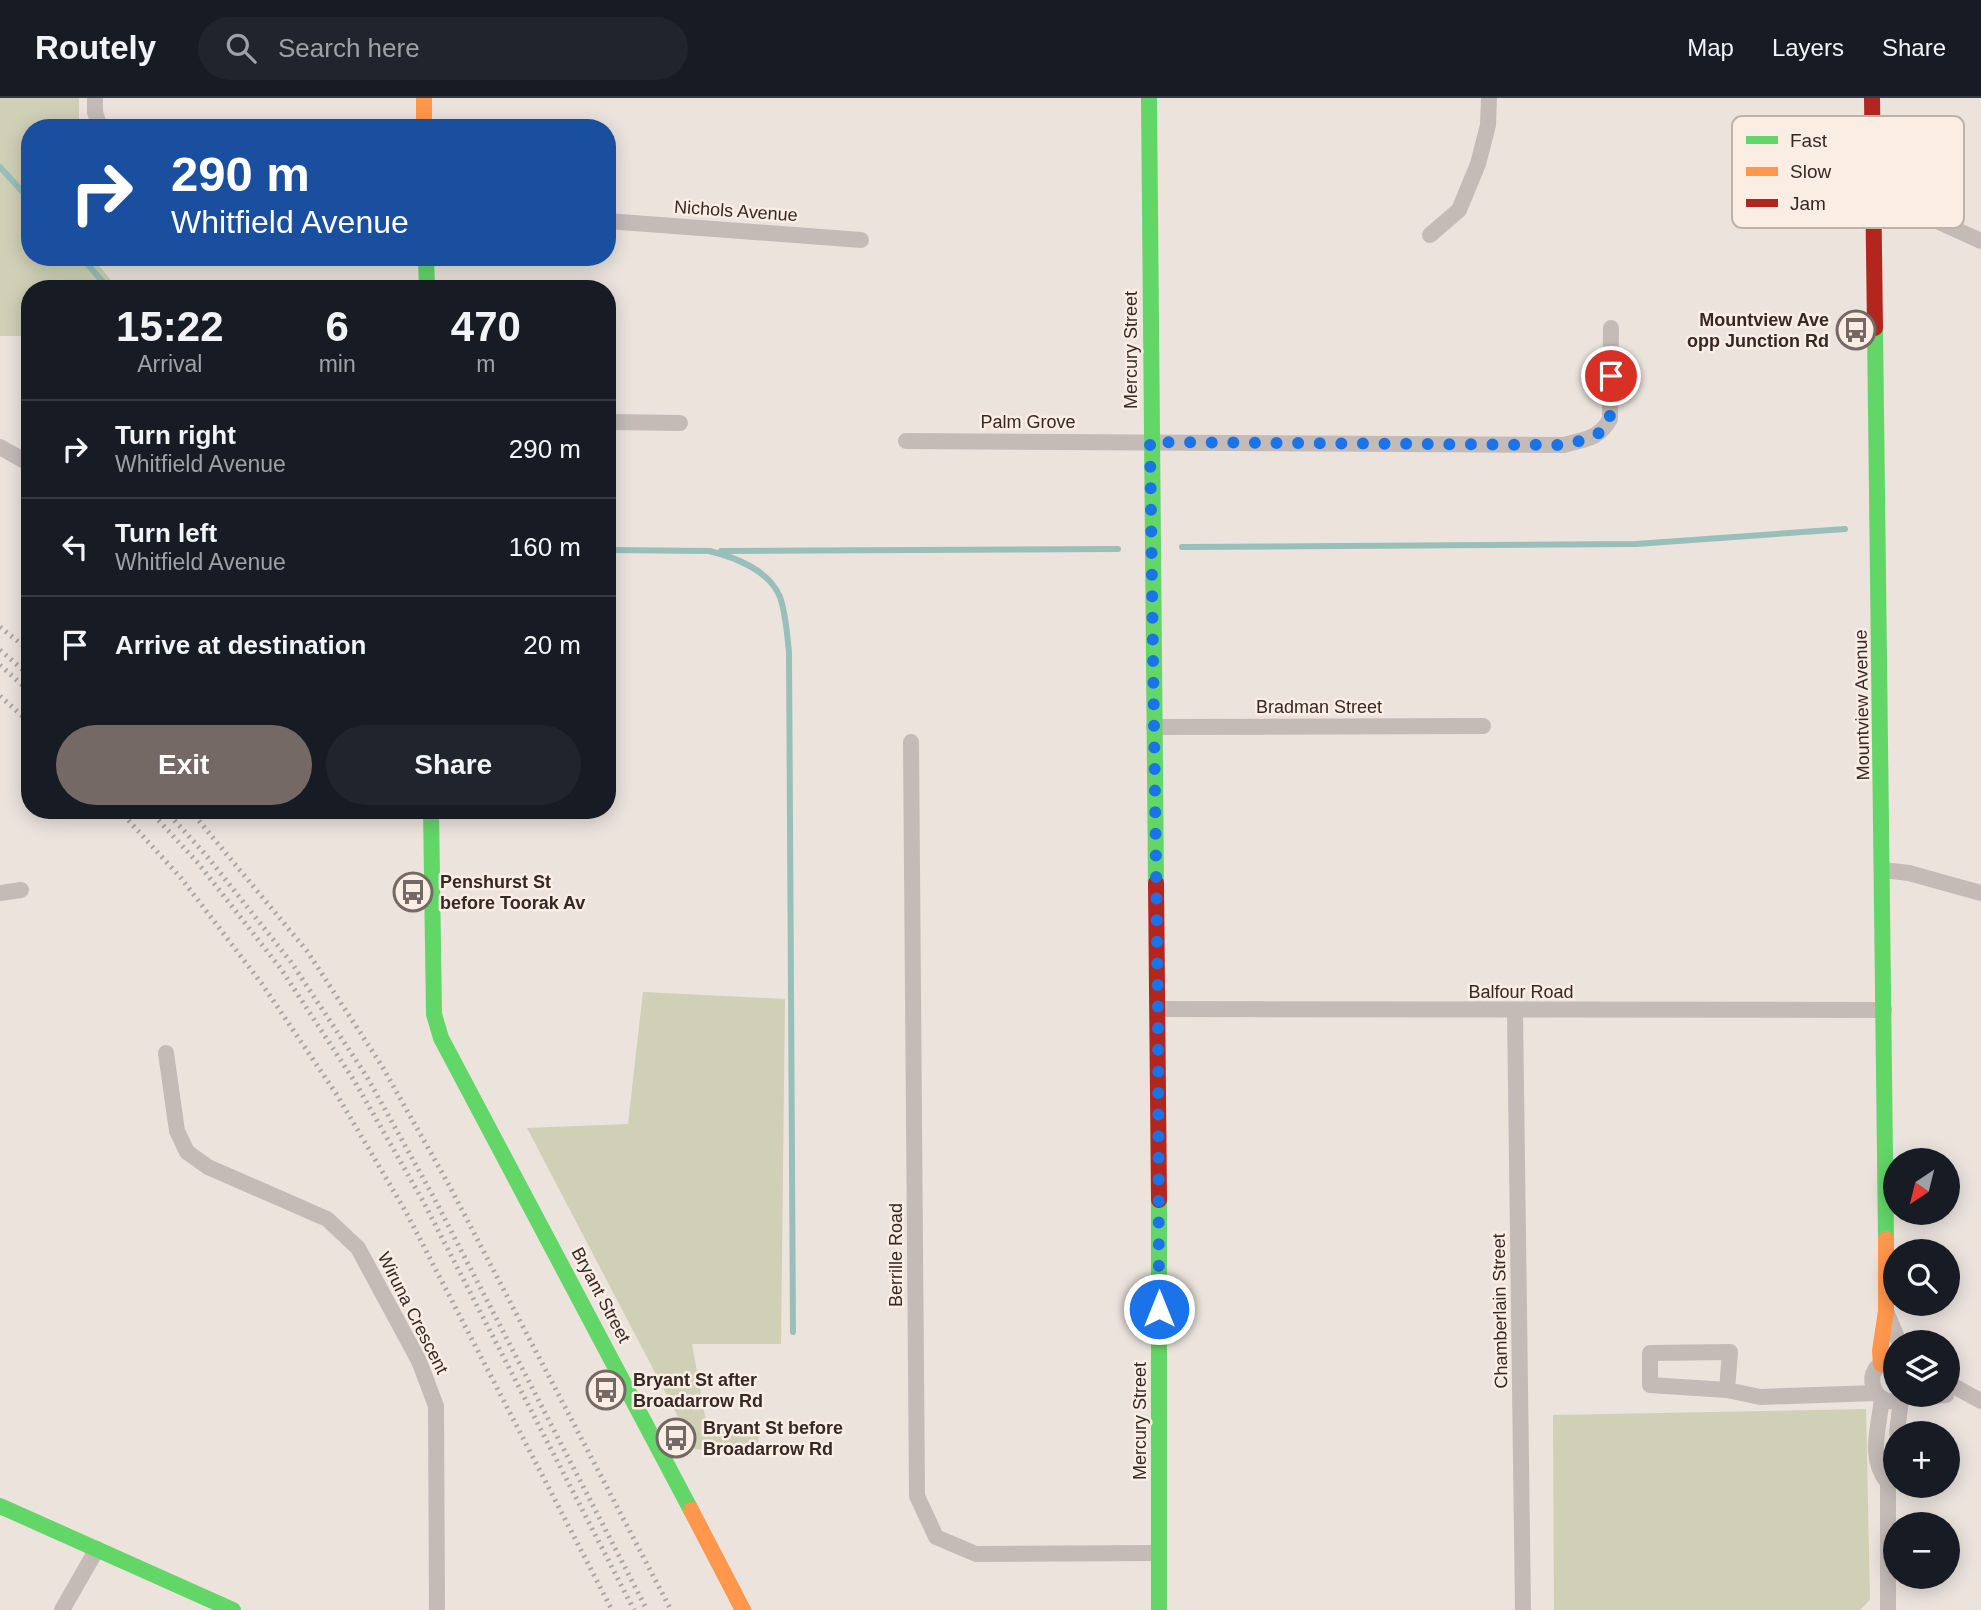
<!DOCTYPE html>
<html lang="en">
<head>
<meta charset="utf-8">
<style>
  body { margin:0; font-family:Arial,sans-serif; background:#20242c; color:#f1f3f6; height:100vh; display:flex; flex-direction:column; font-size:26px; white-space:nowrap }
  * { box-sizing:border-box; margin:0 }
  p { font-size:23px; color:#9ea1a6 }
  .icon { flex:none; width:38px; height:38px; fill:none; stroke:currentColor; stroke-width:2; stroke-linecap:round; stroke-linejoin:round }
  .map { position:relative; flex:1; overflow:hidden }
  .side { position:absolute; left:21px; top:182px; width:595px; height:539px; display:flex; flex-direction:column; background:#171b24; border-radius:28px; box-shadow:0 4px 18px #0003 }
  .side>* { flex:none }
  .banner { position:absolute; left:21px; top:21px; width:595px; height:147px; border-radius:28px; box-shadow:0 4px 18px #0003; background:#1a4fa0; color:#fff; overflow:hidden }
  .needle { width:46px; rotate:215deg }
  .controls { position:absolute; left:1883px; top:1050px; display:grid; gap:14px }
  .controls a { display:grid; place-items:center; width:77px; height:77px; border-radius:50%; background:#171b24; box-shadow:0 4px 18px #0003; font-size:35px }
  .pin { position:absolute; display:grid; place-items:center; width:60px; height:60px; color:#fff; margin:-30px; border:4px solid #fff; border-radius:50%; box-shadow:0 2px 7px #0007 }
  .me { position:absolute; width:77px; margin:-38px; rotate:0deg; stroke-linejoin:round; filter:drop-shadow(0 0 5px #0008) }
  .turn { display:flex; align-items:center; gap:24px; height:147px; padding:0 35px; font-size:32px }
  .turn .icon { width:91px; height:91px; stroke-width:2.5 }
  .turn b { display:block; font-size:49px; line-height:60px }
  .eta { display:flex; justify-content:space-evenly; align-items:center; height:119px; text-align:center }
  .eta b { font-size:42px; font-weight:700; line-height:49px }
  .cta { display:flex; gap:14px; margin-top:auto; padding:14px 35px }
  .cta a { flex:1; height:80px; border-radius:42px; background:#756965; color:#fff; font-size:28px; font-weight:700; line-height:80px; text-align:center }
  .cta a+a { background:#20242c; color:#f1f3f6 }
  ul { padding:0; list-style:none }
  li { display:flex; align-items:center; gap:21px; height:98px; padding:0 35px; border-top:2px solid #363941 }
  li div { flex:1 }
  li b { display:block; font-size:26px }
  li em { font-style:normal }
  header { display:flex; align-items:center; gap:42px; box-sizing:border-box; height:98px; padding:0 35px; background:#171b24; border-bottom:2px solid #363941 }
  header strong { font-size:33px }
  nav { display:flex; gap:38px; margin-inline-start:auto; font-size:24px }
  .search { width:490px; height:63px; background:#20242c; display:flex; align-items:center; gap:18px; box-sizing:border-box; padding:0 24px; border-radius:38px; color:#9ea1a6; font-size:26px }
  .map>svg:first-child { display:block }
  .green { fill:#cfd0b6 }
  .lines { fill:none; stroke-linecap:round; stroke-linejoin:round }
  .stream { stroke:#99bfba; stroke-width:6 }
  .street { stroke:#c4bbb7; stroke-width:16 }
  .fast { stroke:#63d668; stroke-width:16 }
  .slow { stroke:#ff974d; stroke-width:16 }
  .jam { stroke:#b3261e; stroke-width:16 }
  .rail { stroke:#aca5a1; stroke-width:5; stroke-dasharray:2 5; stroke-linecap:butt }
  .route { stroke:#1a73e8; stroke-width:12; stroke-dasharray:0 21.6 }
  .labels { text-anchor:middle; stroke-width:5; stroke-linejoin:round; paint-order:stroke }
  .street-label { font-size:18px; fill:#352825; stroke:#faede4 }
  .poi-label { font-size:18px; font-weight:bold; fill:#352825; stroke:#faede4; text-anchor:start }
  .key { fill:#faede4; stroke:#bfb2ab; stroke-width:2 }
  .key-label { font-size:19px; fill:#352825 }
</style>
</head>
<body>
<header>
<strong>Routely</strong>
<div class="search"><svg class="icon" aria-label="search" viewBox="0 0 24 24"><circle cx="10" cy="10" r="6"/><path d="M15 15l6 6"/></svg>Search here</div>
<nav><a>Map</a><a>Layers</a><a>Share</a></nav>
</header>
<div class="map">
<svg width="1981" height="1512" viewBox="0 0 1981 1512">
  <rect width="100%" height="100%" fill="#ece3dd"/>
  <g class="green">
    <path d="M0 0H79V30H30V159H92L118 191H30V238H0Z"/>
    <path d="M643 894 785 901 781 1246H692L706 1323 760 1325 757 1358 695 1351 527 1030 628 1026Z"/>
    <path d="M1866 1311 1870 1502 1860 1512H1554L1553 1317Z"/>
  </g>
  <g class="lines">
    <g class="stream">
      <path d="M0 69 30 102"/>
      <path d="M81 159 109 191"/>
      <path d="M1182 449 1636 446 1845 431"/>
      <path d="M607 452 710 453"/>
      <path d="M709 453C734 459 769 472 780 499 786 516 787 537 789 554L793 1234"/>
      <path d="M721 453 1118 451"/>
    </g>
    <g class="street">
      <path d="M95 0V14L100 30"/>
      <path d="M1873 94 1981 143"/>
      <path d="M607 123 861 142"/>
      <path d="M1430 137 1459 112 1478 66 1488 27 1489 0"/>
      <path d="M607 324 680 325"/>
      <path d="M906 343 1564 347C1585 341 1599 341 1610 321L1611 230"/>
      <path d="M0 349 30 366"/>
      <path d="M1154 629 1483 628"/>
      <path d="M911 644 917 1398 936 1439 976 1456 1159 1455"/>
      <path d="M1883 772 1909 775 1981 795"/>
      <path d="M0 795 21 792"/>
      <path d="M1159 911 1884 912"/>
      <path d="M1515 913 1523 1512"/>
      <path d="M166 955 177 1033 187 1054 208 1069 327 1121 358 1150 419 1263 436 1308 437 1512"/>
      <path d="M1886 1213 1899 1244"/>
      <path d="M1895 1263C1854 1263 1875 1322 1907 1297"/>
      <path d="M1948 1285 1981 1303"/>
      <path d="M1727 1292 1730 1254 1650 1255V1287L1727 1292 1760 1299 1876 1295"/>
      <path d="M1909 1297 1919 1299 1946 1297"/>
      <path d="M1882 1300C1879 1331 1867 1359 1888 1385"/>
      <path d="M1897 1335 1901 1301"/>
      <path d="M62 1512 97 1451"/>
      <path d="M1888 1512V1385L1895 1369"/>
    </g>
    <g class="fast">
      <path d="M1149 0 1156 785"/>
      <path d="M426 159 427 191"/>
      <path d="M1875 230 1886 1141"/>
      <path d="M431 712 434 916 441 940 691 1412"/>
      <path d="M1159 1102V1512"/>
      <path d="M0 1408 233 1512"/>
    </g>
    <g class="slow">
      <path d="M424 0V30"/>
      <path d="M1881 1266 1880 1253 1886 1213V1141"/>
      <path d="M691 1412 743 1512"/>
    </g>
    <g class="jam">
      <path d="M1872 0 1875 230"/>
      <path d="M1156 785 1159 1102"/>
    </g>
    <g class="rail">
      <path d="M0 529 30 553"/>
      <path d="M0 552 30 578"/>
      <path d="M0 567 30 594"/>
      <path d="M0 598 30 625"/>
      <path d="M119 712 181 780 262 886 337 997 406 1114 612 1512"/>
      <path d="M149 712 198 765 281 871 355 984 423 1103 634 1512"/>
      <path d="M165 712 206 757 291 864 367 979 433 1098 647 1512"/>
      <path d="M190 712 307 853 382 968 450 1089 671 1512"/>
    </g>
  </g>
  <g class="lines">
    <path class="route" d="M1159 1211 1158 911 1150 344 1564 347C1617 334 1610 329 1611 278"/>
  </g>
  <defs>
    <symbol id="bus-ring" viewBox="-11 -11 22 22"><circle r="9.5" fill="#faede4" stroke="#756965" stroke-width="1.5"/><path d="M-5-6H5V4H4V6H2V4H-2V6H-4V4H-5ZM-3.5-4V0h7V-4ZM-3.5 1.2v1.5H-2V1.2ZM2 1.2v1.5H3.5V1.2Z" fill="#756965"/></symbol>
  </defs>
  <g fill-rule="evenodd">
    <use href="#bus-ring" x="1834" y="210" width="44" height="44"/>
    <use href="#bus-ring" x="391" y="772" width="44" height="44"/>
    <use href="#bus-ring" x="584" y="1270" width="44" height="44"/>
    <use href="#bus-ring" x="654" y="1318" width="44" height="44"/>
  </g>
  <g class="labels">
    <g class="street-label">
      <text transform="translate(736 113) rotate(4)" y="6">Nichols Avenue</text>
      <text transform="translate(1131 252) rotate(-90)" y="6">Mercury Street</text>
      <text x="1028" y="330">Palm Grove</text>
      <text transform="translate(1862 607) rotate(-91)" y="6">Mountview Avenue</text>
      <text x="1319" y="615">Bradman Street</text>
      <text x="1521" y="900">Balfour Road</text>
      <text transform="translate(896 1157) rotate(-90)" y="6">Berrille Road</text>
      <text transform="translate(601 1197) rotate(62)" y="6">Bryant Street</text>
      <text transform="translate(1500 1213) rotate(-91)" y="6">Chamberlain Street</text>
      <text transform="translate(413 1215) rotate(63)" y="6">Wiruna Crescent</text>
      <text transform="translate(1140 1323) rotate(-90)" y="6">Mercury Street</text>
    </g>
    <g class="poi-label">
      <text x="1829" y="228" text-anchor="end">Mountview Ave<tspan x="1829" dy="21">opp Junction Rd</tspan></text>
      <text x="440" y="790">Penshurst St<tspan x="440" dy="21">before Toorak Av</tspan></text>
      <text x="633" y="1288">Bryant St after<tspan x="633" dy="21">Broadarrow Rd</tspan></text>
      <text x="703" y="1336">Bryant St before<tspan x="703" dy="21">Broadarrow Rd</tspan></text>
    </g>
  </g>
  <rect x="1732" y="18" width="232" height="112" rx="10" class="key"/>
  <rect x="1746" y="38" width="32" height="8" fill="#63d668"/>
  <rect x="1746" y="69" width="32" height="9" fill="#ff974d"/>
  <rect x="1746" y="101" width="32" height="8" fill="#b3261e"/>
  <g class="key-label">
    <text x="1790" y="49">Fast</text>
    <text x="1790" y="80">Slow</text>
    <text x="1790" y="112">Jam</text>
  </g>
</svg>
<div class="controls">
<a><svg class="needle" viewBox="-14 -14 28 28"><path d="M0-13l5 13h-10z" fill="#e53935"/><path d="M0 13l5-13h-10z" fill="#9ea1a6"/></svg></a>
<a><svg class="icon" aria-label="search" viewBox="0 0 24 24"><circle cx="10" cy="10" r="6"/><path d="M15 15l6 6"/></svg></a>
<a><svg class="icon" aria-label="layers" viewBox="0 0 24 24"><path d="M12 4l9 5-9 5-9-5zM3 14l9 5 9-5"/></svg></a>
<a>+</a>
<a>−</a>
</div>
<div class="pin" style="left:1611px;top:278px;background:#d93025"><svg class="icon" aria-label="arrive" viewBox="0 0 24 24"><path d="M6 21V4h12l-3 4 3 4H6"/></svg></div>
<svg class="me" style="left:1159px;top:1211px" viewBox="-20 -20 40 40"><circle r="17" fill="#1a73e8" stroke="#fff" stroke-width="3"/><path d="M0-11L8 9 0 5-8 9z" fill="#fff"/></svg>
<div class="banner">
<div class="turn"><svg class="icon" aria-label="right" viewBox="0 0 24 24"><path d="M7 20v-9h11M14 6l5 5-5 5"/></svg><div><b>290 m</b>Whitfield Avenue</div></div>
</div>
<section class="side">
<div class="eta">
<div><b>15:22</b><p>Arrival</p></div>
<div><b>6</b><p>min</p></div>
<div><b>470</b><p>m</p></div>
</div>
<ul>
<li><svg class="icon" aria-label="right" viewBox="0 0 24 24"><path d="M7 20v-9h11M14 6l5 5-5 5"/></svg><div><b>Turn right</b><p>Whitfield Avenue</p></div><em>290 m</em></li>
<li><svg class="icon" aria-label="left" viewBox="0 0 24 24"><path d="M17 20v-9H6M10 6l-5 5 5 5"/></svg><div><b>Turn left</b><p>Whitfield Avenue</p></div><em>160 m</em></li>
<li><svg class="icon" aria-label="arrive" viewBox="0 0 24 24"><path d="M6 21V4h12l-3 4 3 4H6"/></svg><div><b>Arrive at destination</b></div><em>20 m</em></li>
</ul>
<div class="cta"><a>Exit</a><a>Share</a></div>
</section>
</div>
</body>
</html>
